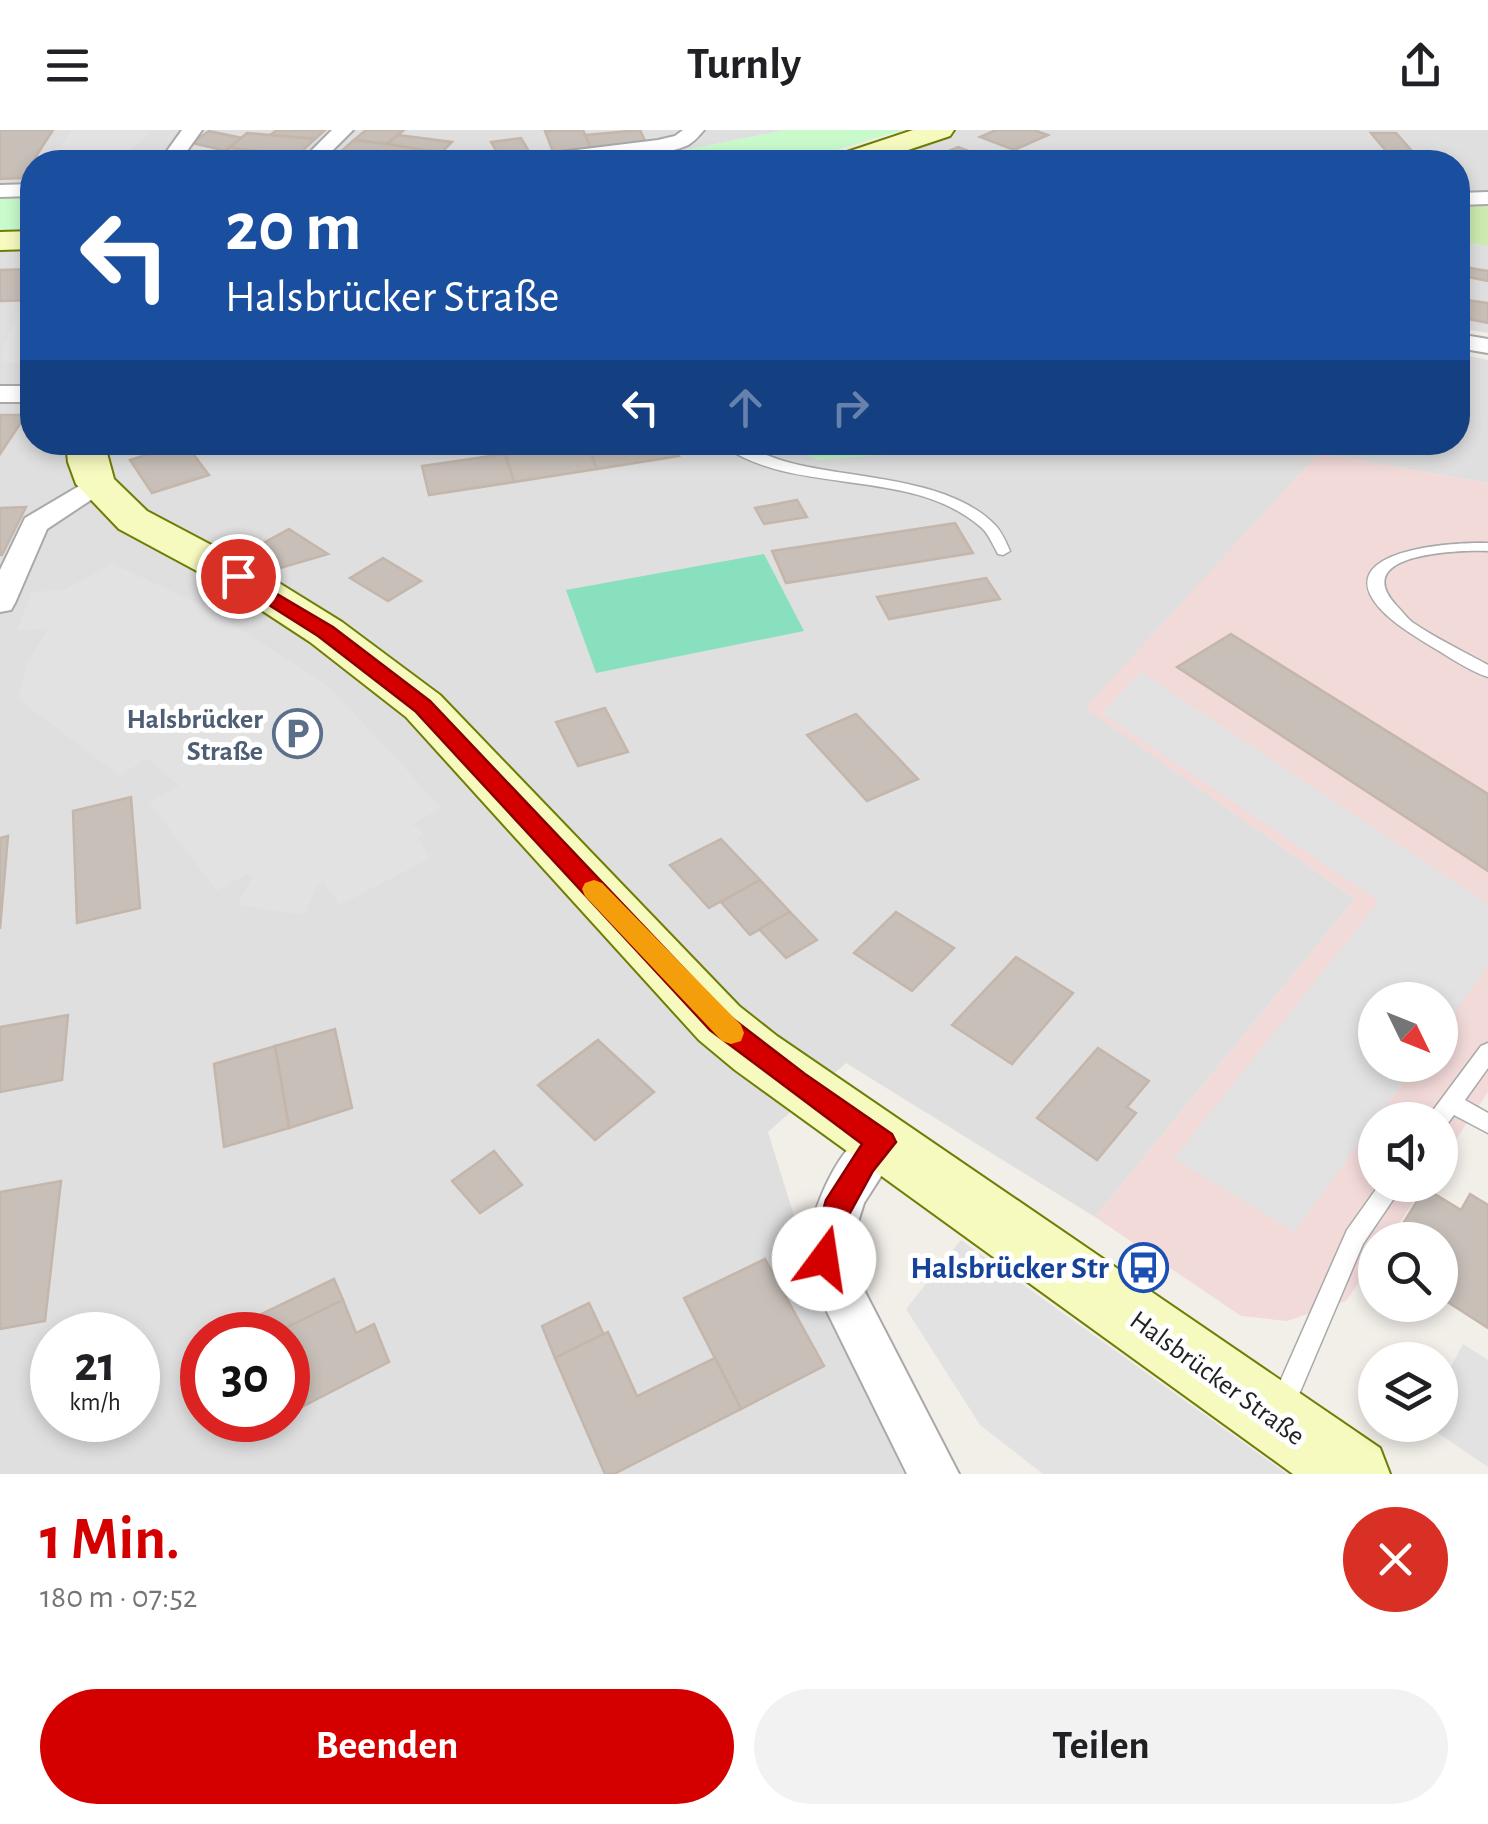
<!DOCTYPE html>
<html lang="de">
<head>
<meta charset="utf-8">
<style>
  body { margin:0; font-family:"Alegreya Sans",sans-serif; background:#f2f2f2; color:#202124; height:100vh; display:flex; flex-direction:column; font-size:38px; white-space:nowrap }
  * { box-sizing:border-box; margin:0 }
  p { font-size:32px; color:#757577 }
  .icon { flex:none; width:55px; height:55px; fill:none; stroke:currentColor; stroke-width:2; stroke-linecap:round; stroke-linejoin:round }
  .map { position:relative; height:1344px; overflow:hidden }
  .side { display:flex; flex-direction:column; background:#fff; flex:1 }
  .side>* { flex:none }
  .banner { position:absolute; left:20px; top:20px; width:1450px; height:305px; border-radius:40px; box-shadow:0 5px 15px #0003; background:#1a4fa0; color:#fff; overflow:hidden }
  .needle { width:65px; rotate:133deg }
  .controls { position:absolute; left:1358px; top:852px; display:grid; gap:20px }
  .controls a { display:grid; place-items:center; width:100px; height:100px; border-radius:50%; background:#fff; box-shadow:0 5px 15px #0003; font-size:50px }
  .speed { position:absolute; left:30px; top:1182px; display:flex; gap:20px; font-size:50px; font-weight:700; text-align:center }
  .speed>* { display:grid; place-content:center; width:130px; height:130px; border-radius:50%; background:#fff; box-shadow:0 5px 15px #0003; line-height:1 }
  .speed small { font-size:25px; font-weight:400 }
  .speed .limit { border:15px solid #d22; background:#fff; color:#111 }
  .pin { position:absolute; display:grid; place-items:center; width:85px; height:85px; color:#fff; margin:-42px; border:5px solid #fff; border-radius:50%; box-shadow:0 2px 10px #0007 }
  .me { position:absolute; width:110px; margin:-55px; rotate:14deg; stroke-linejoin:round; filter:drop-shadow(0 0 8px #0008) }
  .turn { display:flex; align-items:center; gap:35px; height:210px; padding:0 40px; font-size:45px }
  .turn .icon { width:130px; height:130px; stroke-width:2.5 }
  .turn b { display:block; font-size:70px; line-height:85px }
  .lanes { display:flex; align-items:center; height:95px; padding:0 40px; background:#0003; justify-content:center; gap:50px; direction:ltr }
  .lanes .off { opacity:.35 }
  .round { display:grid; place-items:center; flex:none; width:105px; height:105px; border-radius:52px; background:#f2f2f2 }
  .summary { display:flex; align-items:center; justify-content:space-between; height:170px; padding:0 40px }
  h1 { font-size:60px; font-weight:700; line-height:75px; color:#d40000 }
  .button { display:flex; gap:20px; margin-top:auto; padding:20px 40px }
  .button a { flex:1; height:115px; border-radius:60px; background:#d40000; color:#fff; font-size:40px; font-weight:700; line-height:115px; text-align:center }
  .button a+a { background:#f2f2f2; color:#202124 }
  header { display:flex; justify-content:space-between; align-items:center; height:130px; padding:0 40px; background:#fff; font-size:45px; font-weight:700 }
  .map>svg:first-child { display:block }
  .residential { fill:#e0dfdf; fill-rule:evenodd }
  .commercial { fill:#f2dad9; fill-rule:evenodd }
  .grass { fill:#cdebb0 }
  .park { fill:#c8facc }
  .pitch { fill:#88e0be }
  .parking { fill:#e2e2e2 }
  .building { fill:#c7bfb8; stroke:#c4b6ab; stroke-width:2.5 }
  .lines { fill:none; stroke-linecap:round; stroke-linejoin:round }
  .service-casing { stroke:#a9a9a9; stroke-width:3 }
  .minor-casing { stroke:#a9a9a9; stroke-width:4 }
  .secondary-casing { stroke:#707d05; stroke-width:4 }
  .service { fill:#fff; fill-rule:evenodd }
  .minor { fill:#fff; fill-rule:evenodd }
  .secondary { fill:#f7fabf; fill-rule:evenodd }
  .route { fill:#d40000; stroke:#8a0000; stroke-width:2.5 }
  .slow { fill:#f59e0b }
  .labels { text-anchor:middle; stroke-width:10; stroke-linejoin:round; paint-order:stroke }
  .service-label { font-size:28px; font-weight:bold; fill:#4e5e75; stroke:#fff; text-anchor:end }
  .street-label { font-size:28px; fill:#222; stroke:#fff }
  .near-transit-label { font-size:32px; font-weight:bold; fill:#164399; stroke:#fff; text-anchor:end }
</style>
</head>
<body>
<header><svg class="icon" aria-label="menu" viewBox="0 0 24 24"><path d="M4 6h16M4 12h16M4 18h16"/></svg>Turnly<svg class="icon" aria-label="share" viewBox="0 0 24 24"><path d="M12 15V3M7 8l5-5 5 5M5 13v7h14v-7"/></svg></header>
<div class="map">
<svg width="1488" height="1344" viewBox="0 0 1488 1344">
  <rect width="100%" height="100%" fill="#f2efe9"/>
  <g class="residential">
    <path d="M0 0H786L670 23 585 32H32V66H0Z"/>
    <path d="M952 0H1488V65L1458 67V32H853Z"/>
    <path d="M1458 111 1488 116V203L1458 198Z"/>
    <path d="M32 112V312H1458V224L1488 230V353L1319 323 1086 578 1355 769 1095 1087 846 933 768 1002 808 1131 904 1344H0V113ZM52 1205H138V1290H52ZM202 1205H288V1290H202Z"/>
  </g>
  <path class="commercial" d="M1319 323 1488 353V962L1440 1033V990H1375V1055H1425L1388 1110H1375V1129L1346 1171 1287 1191 1241 1186 1095 1087 1355 769 1085 578ZM1375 870H1440V935H1375Z"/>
  <path class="grass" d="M1488 72V116L1458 111V74Z"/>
  <g class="park">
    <path d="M786 0H904L796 32H586L670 23Z"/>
    <path d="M0 66H32V102L0 104Z"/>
    <path d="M785 313H891L896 324 817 330Z"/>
  </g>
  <path class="pitch" d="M764 424 804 501 596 543 566 460Z"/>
  <g class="parking">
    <path d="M72 0H153L117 32H49Z"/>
    <path d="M21 177H32V233H1L5 213Z"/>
    <path d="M113 434 206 477 328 556 442 678 412 694 424 704 418 708 430 728 340 775 323 752 317 756 305 785 237 775 252 748 247 744 217 761 149 672 179 656 147 628 120 646 18 569 27 534 48 499 17 500 32 462 63 460Z"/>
    <path d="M1141 542 1488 774V836L1440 902V870H1375V935H1416L1294 1102 1174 1028 1379 771 1102 583Z"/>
    <path d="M961 1110 1287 1344H1043L980 1295 906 1179Z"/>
    <path d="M1463 1214 1488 1230V1337L1426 1295H1440V1257Z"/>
  </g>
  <g class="building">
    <path d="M0 0H53L22 48 0 49Z"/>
    <path d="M277 0H325L315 9 270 5Z"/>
    <path d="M366 0H404L387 14 354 10Z"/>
    <path d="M583 0 591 18 553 22 545 1Z"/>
    <path d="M640 0 646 13 591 18 585 5Z"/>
    <path d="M996 0H1034L1048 5 1014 20 980 7Z"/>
    <path d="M209 1 242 8 226 21 192 13Z"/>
    <path d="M247 3 270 5 315 9 298 25 229 18Z"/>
    <path d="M1371 3H1396L1412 21H1386Z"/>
    <path d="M398 5 452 12 441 23 387 14Z"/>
    <path d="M521 8 530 23 500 27 491 12Z"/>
    <path d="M354 10 387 14 441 23 430 32H329Z"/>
    <path d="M958 17 989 29 922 32Z"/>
    <path d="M259 21 298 25 289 32H247Z"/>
    <path d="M1458 136 1488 141V151L1458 145Z"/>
    <path d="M32 139V170L0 171V140Z"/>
    <path d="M1459 169 1488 173V193L1458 187Z"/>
    <path d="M0 285H26L0 324Z"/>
    <path d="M587 312 597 339 514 352 505 324Z"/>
    <path d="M587 312H673L679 326 597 339Z"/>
    <path d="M185 313 209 345 152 363 130 330Z"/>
    <path d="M505 324 514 352 429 365 422 336Z"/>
    <path d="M797 370 807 387 764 394 755 378Z"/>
    <path d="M26 377 2 425H0V378Z"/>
    <path d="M955 393 973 423 786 453 772 421Z"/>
    <path d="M289 399 328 424 277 439 249 421Z"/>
    <path d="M383 428 421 451 388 471 350 448Z"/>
    <path d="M986 448 1000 469 889 489 877 467Z"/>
    <path d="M1231 504 1488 664V741L1177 537Z"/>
    <path d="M605 578 628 622 578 636 556 592Z"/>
    <path d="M856 584 918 649 867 671 807 605Z"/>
    <path d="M131 667 140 778 77 793 73 681Z"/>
    <path d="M8 706 0 799V708Z"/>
    <path d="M721 709 760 750 709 778 670 735Z"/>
    <path d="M760 750 790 782 750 805 721 772Z"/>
    <path d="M790 782 817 810 786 828 759 799Z"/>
    <path d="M896 782 954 818 912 861 854 823Z"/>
    <path d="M1016 827 1073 863 1012 934 952 895Z"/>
    <path d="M68 885 62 950 0 962V897Z"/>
    <path d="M335 899 352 978 289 998 275 916Z"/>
    <path d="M598 910 654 962 595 1010 538 955Z"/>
    <path d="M275 916 289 998 224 1017 214 934Z"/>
    <path d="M1098 918 1149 951 1127 977 1136 983 1097 1030 1037 988Z"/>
    <path d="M494 1021 522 1055 480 1083 452 1051Z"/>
    <path d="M61 1051 45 1191 0 1199V1062Z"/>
    <path d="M1425 1058 1461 1080 1470 1064 1488 1075V1198L1440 1167V1110H1393Z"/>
    <path d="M765 1129 824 1236 741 1279 684 1168Z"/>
    <path d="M334 1149 343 1170 271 1205H255L249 1190Z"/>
    <path d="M343 1170 356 1203 374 1194 389 1232 288 1284V1205H271Z"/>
    <path d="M589 1173 604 1205 555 1228 542 1196Z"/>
    <path d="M608 1202 637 1266 715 1228 741 1279 614 1344H605L555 1228Z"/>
  </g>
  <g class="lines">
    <defs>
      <g id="service">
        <path d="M718 312C743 312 766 327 791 333 851 349 949 347 995 395 1002 402 1006 412 1010 421L1003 425 998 424C993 415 989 405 982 398 909 334 793 369 718 312Z"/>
        <path d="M1488 413V421C1459 420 1349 423 1396 475 1401 480 1406 487 1412 492 1435 508 1463 521 1488 535V547C1469 541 1451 528 1434 518 1413 505 1381 487 1370 464 1349 416 1464 412 1488 413Z"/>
        <path d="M1488 913V938L1465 970 1488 983V1003L1454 985 1445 997 1440 999V990H1427L1431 983 1481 916Z"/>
        <path d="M1379 1055H1403L1363 1114 1289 1288 1280 1291 1271 1288 1268 1279 1347 1100Z"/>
      </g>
      <g id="minor">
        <path d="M182 0H202L179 32H159Z"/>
        <path d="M332 0H353L321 32H300Z"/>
        <path d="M683 0H704C699 6 693 13 686 16 648 31 559 35 518 32L528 26 658 10 675 6Z"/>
        <path d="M32 54V66L0 67V55Z"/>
        <path d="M1488 62V74L1458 75V63Z"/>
        <path d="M1458 204 1488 209V223L1458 218Z"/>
        <rect x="0" y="256" width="32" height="16"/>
        <path d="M96 346 110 354 106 360 47 399 15 473 11 480 0 482V440L25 388Z"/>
        <path d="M882 993 897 999 903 1012 864 1073 847 1127 959 1344H907L801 1129C813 1084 834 1011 882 993Z"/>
      </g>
      <g id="secondary">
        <path d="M913 0H954L950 6 872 32H831L835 26Z"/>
        <path d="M32 101V119L0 120V102Z"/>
        <path d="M66 312H104L114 349 147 381 253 437 342 492 440 565 739 876 777 906 1380 1318 1390 1344H1293L735 940 699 910 406 587 310 512 223 455 119 399 76 354 68 332Z"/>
      </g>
    </defs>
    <use href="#service" class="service-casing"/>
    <use href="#minor" class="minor-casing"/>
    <use href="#secondary" class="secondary-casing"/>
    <use href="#service" class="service"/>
    <use href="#minor" class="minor"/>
    <use href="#secondary" class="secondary"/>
  </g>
  <path class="route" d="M238 441 333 497 430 571 728 885 805 944 892 1004 896 1012 873 1041 850 1083 834 1139 824 1143 813 1139 809 1129 826 1070 862 1014 710 900 415 581 318 506 231 451 228 446Z"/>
  <path class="slow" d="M594 750 602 753 741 895 744 903 741 911 731 914 722 911 585 766 582 759 585 753Z"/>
  <defs>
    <symbol id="parking-ring" viewBox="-11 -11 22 22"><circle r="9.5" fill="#fff" stroke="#5c6f8a" stroke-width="1.5"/><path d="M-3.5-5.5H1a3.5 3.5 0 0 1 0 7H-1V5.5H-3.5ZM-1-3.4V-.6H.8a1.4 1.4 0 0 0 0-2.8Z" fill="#5c6f8a"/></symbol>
    <symbol id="bus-ring" viewBox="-11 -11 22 22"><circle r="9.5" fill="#fff" stroke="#1a4fb4" stroke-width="1.5"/><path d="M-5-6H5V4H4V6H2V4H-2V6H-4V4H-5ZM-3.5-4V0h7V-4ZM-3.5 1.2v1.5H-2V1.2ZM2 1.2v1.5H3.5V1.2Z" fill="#1a4fb4"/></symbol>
  </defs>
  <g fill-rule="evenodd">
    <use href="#parking-ring" x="270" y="576" width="55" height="55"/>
    <use href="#bus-ring" x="1116" y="1110" width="55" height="55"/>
  </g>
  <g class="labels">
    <g class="service-label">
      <text x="263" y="598">Halsbrücker<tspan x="263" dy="32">Straße</tspan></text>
    </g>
    <g class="street-label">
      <text transform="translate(1218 1247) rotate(36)" y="10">Halsbrücker Straße</text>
    </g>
    <g class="near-transit-label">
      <text x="1109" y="1148">Halsbrücker Str</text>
    </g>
  </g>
</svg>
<div class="controls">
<a><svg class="needle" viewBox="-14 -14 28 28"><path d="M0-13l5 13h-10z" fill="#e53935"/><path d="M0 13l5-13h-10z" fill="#757577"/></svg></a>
<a><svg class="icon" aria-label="sound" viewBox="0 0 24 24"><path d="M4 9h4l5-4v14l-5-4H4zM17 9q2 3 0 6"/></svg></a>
<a><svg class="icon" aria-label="search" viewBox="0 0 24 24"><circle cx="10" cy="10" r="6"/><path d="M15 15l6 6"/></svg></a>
<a><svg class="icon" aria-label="layers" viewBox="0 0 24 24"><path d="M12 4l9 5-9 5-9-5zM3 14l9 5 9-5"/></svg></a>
</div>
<div class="speed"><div>21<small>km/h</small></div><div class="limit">30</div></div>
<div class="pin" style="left:238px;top:446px;background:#d93025"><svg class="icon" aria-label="arrive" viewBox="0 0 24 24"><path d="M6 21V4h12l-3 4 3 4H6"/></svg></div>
<svg class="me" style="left:824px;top:1129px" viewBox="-20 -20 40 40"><circle r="19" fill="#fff"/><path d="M0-13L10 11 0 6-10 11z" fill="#d40000"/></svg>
<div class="banner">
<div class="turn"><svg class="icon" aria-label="left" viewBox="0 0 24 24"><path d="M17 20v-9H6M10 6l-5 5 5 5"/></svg><div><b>20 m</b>Halsbrücker Straße</div></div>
<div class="lanes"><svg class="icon" aria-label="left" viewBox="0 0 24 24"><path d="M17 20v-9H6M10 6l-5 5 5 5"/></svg><svg class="icon off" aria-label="ahead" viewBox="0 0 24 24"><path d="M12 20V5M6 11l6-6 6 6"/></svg><svg class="icon off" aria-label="right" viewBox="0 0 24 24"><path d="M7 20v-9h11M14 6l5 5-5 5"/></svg></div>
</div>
</div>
<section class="side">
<div class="summary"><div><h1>1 Min.</h1><p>180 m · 07:52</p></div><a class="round" style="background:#d93025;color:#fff"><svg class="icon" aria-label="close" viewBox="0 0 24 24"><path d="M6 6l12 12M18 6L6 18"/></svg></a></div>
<div class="button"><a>Beenden</a><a>Teilen</a></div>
</section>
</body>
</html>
